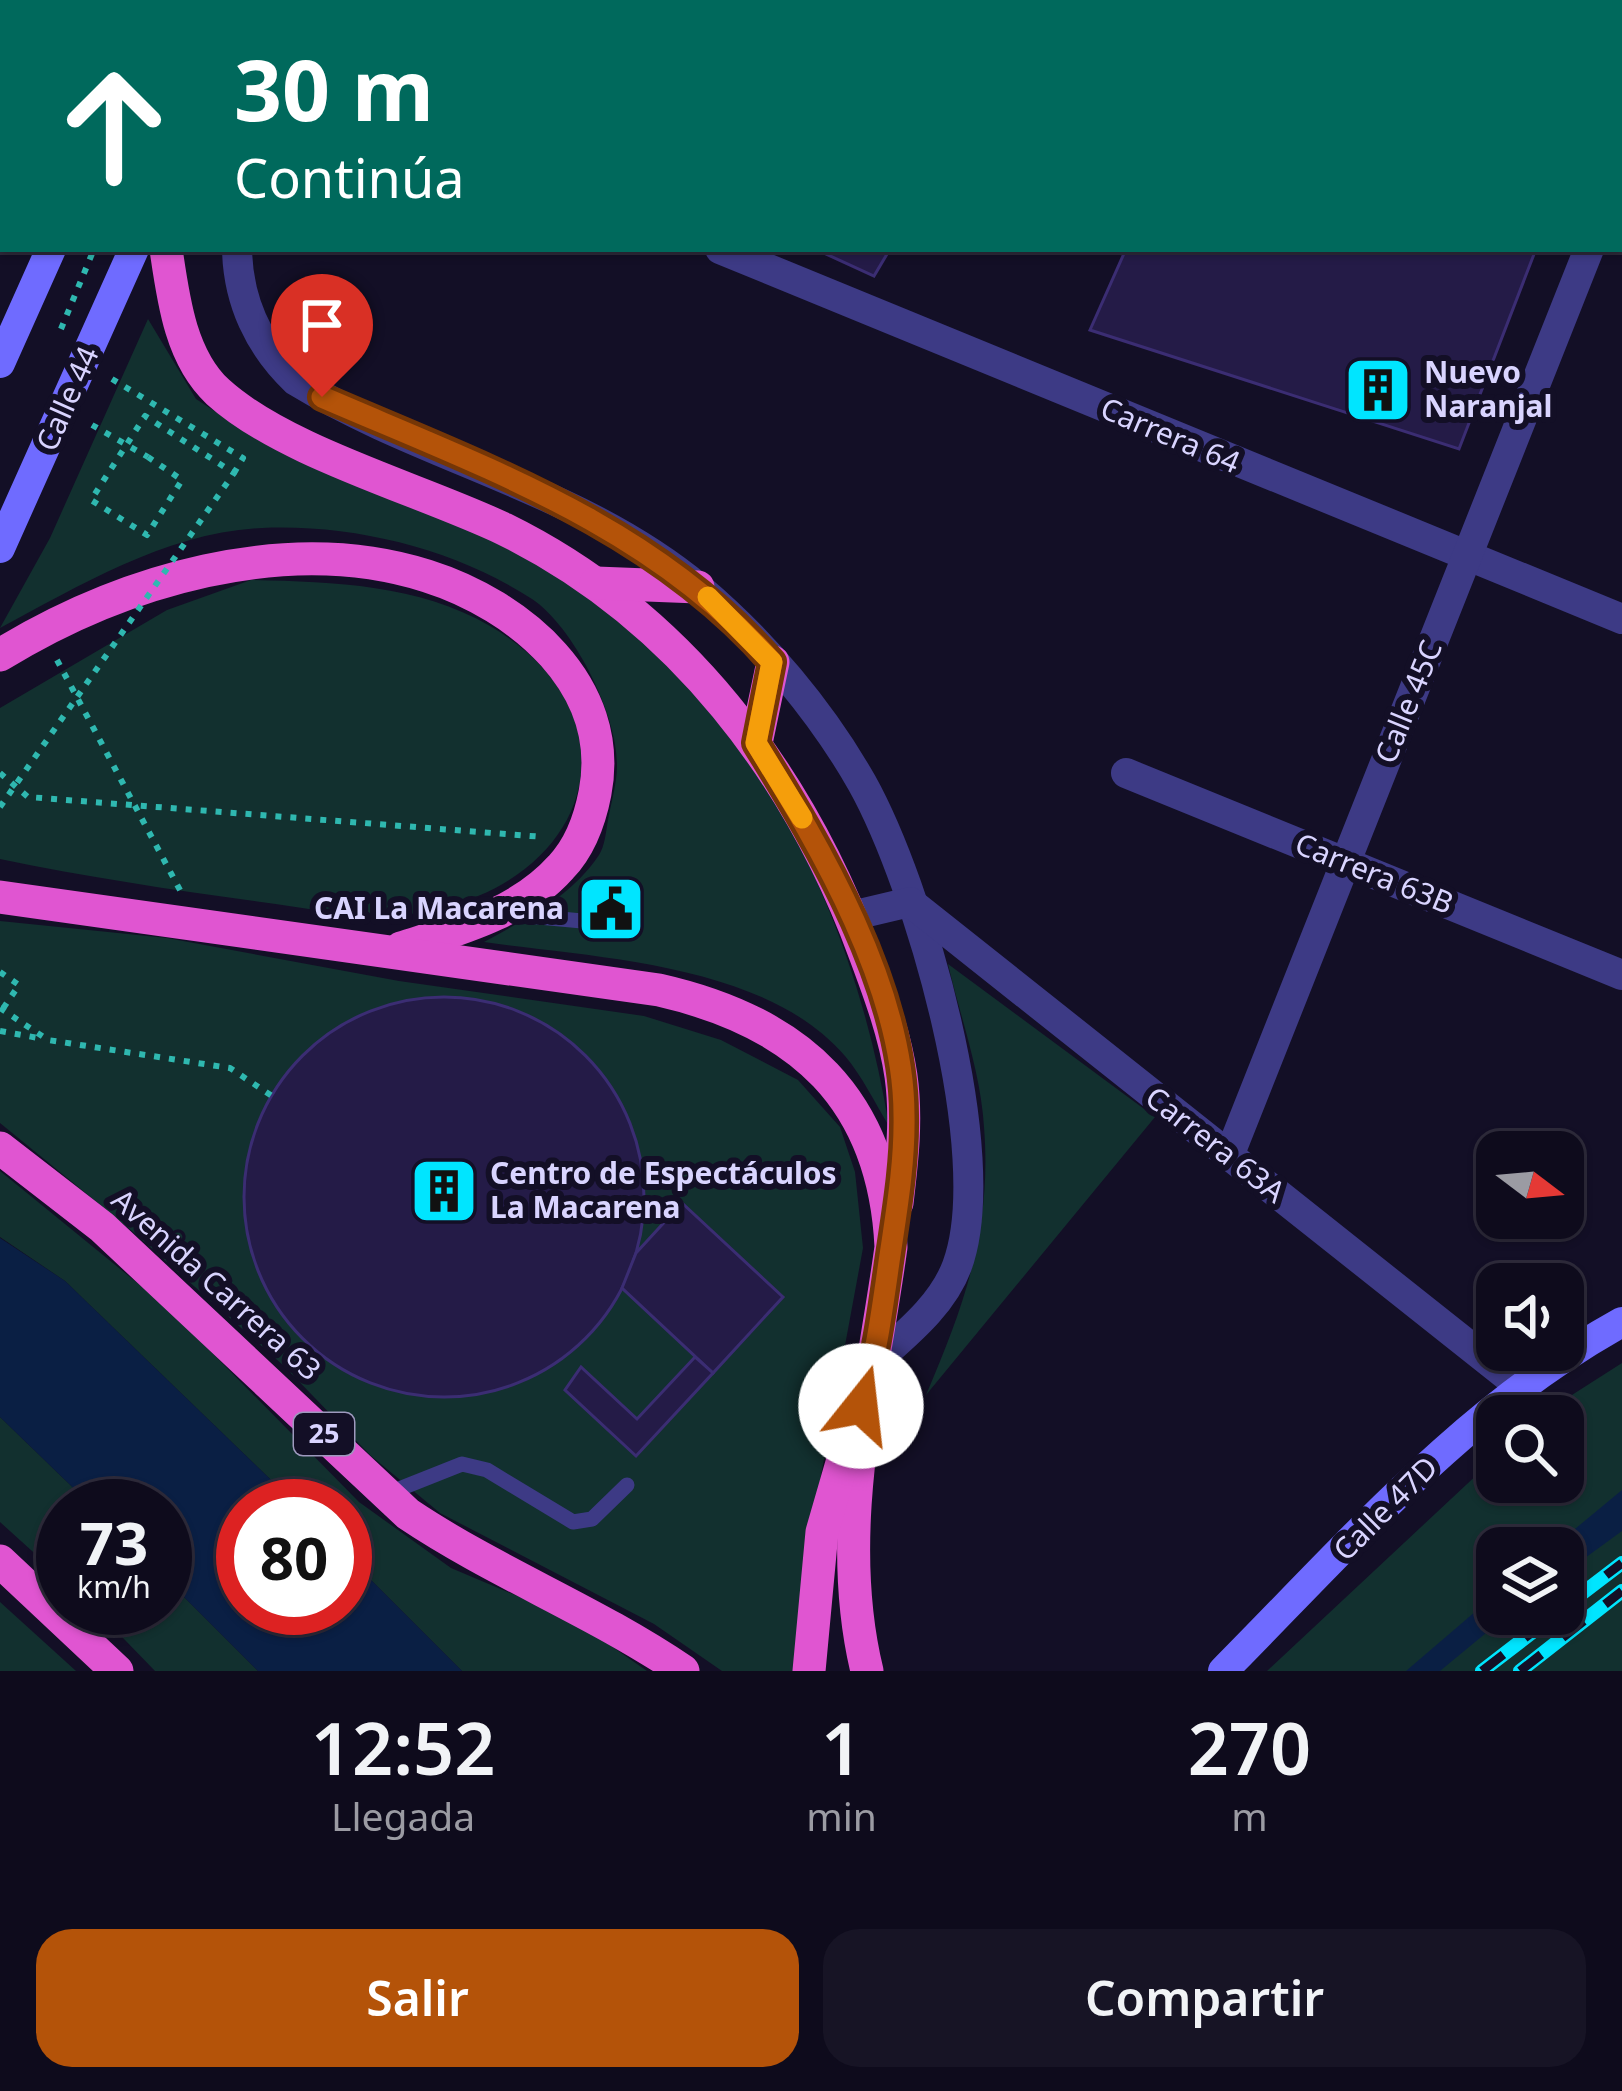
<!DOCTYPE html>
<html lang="es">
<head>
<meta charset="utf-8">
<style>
  body { margin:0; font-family:"Noto Sans",sans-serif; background:#171425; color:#f1f3f6; height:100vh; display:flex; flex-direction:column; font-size:45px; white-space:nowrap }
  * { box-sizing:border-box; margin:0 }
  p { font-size:39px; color:#9b9ba3 }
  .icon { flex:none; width:66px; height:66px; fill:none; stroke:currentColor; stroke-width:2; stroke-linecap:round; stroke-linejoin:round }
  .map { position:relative; height:1671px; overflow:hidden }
  .sheet { display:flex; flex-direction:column; background:#0e0b1c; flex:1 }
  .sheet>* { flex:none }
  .guide { position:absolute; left:0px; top:0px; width:1623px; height:252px; box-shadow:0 3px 9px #0004,0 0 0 3px #2e2b3b; background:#00695c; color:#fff; overflow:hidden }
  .needle { width:78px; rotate:106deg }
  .fabs { position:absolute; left:1476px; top:1131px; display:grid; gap:24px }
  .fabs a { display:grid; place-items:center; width:108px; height:108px; border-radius:24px; background:#0e0b1c; box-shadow:0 3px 9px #0004,0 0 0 3px #2e2b3b; font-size:60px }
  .speed { position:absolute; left:36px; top:1479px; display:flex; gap:24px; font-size:60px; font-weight:700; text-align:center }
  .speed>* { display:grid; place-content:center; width:156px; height:156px; border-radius:50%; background:#0e0b1c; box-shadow:0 3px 9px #0004,0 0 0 3px #2e2b3b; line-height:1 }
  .speed small { font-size:30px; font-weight:400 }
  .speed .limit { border:18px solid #d22; background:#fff; color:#111 }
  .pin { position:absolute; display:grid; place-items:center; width:102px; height:102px; color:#fff; margin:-123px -51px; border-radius:50% 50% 50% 0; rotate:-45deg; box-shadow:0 0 12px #0007 }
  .pin .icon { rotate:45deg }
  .me { position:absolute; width:132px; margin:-66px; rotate:16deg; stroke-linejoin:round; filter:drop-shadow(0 0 9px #0008) }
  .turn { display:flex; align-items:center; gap:42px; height:252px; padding:0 36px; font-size:54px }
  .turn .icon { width:156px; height:156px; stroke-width:2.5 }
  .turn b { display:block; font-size:84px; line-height:102px }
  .eta { display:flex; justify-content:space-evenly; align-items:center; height:204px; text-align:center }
  .eta b { font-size:72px; font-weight:600; line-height:84px }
  .primary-button { display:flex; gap:24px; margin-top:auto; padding:24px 36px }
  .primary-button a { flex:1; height:138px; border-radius:36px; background:#b45309; color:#fff; font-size:48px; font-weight:600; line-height:138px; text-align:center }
  .primary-button a+a { background:#171425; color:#f1f3f6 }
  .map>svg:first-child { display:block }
  .green { fill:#12302f; fill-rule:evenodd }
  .water { fill:#0a1f44 }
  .building { fill:#241b47; stroke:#3b2d73; stroke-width:3 }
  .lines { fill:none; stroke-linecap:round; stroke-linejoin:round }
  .path { stroke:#2fb8b0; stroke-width:6; stroke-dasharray:6 9; stroke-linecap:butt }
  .service { stroke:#3d3a85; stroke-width:15 }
  .minor { stroke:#3d3a85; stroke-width:30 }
  .tertiary { stroke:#3d3a85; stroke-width:30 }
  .secondary { stroke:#6f6bff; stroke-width:30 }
  .trunk { stroke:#e055d1; stroke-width:33 }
  .rail-casing { stroke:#00e5ff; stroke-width:14 }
  .rail { stroke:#130f26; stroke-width:9; stroke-dasharray:27; stroke-linecap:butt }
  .path-bridge { stroke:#2fb8b0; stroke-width:6; stroke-dasharray:6 9; stroke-linecap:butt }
  .route-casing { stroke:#753606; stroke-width:30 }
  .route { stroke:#b45309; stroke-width:21 }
  .slow { stroke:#f59e0b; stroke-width:21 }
  .labels { text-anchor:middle; stroke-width:12; stroke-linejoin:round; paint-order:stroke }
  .shield { fill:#130f26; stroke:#9e99be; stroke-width:3 }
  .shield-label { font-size:27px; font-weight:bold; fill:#d9d4ff }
  .poi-label { font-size:30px; font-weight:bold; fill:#d9d4ff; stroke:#130f26; text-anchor:start }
  .street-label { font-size:30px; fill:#d9d4ff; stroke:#130f26 }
</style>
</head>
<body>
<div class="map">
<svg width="1622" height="1671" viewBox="0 0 1622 1671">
  <rect width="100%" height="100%" fill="#130f26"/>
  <g class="green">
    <path d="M148 319 196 399 233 423C300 453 367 483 433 512 487 537 547 561 595 596 763 721 856 924 889 1126 875 1103 862 1076 845 1056 765 963 597 958 484 942 527 918 571 897 599 855 605 846 606 831 608 820 611 803 617 783 617 766 618 716 574 627 532 599 455 549 354 524 262 528 168 532 81 585 0 628L50 538Z"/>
    <path d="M251 580C332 582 418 584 490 626 635 711 600 868 442 908 384 924 319 910 261 902 173 890 87 877 0 859V708L167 610Z"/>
    <path d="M0 921 167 938 399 981 644 1016 721 1040 798 1080 840 1127 855 1172 863 1248 805 1562 795 1671H722L654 1624 440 1513 370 1455 284 1366 132 1231 0 1123Z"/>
    <path d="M948 964 1155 1117 926 1395C965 1304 992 1228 984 1127 981 1073 960 1016 948 964Z"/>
    <path d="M0 1171 168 1308 359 1502 451 1568 574 1620 647 1671H462L345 1554V1506H298L65 1281 0 1237Z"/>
    <path d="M1622 1363V1671H1267L1497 1456V1482H1563V1416H1539ZM1497 1548H1563V1614H1497Z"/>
    <path d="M0 1417 92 1506H63V1579L0 1522Z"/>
    <path d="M165 1578 258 1671H155L94 1608H165Z"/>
    <path d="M0 1602 76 1671H0Z"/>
  </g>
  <g class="water">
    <path d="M0 1238 65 1281 298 1506H243V1608H345V1554L462 1671H258L165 1578V1506H92L0 1417Z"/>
    <path d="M1622 1490V1531L1563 1574V1548H1552Z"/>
    <path d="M1497 1593V1614H1509L1440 1671H1406Z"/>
  </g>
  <g class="building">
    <path d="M0 0 39 1 3 3V81Z"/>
    <path d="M870 0H994L999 3H869Z"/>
    <path d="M815 249H890L874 276Z"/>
    <path d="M1126 249H1536L1459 449 1090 330Z"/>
    <path d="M633 889 634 928 589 929 587 890Z"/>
    <circle cx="444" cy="1197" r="200"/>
    <path d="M682 1203 783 1297 713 1373 622 1288 636 1253Z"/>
    <path d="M695 1357 713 1373 636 1456 565 1390 581 1367 637 1419Z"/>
  </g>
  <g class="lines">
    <g class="path">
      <path d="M1571 0 1577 3"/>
      <path d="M197 3 198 0"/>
      <path d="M1620 21 1622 22"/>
      <path d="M61 329 94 249"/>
      <path d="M112 379 243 458 234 473"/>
      <path d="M92 425 148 457"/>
      <path d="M57 660 181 892"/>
      <path d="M0 773 28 797 544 837"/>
      <path d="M0 1008 48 1040 230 1068 272 1096"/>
      <path d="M0 1031 44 1039"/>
    </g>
    <g class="service">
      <path d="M1194 0 1203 3"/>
      <path d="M507 914 582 921"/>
      <path d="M389 1493 462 1464 487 1470 573 1522 592 1519 627 1485"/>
    </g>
    <g class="minor">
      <path d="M83 3 84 0"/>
      <path d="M0 140 3 137"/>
      <path d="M1620 171 1622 166"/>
      <path d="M237 249C238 301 259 346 296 381 426 460 580 489 699 588 763 642 821 711 862 783 919 885 998 1155 957 1266 942 1306 906 1334 875 1362"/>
      <path d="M720 249 1622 619"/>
      <path d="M1126 773 1622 975"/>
      <path d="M851 916 910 902 1521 1387"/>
      <path d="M1229 1156 1589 249"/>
    </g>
    <g class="tertiary">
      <path d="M120 0 127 3"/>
      <path d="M0 221 3 220"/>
    </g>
    <g class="secondary">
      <path d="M1407 0 1415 3"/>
      <path d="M156 3 157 0"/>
      <path d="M242 3 244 0"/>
      <path d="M1620 77 1622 78"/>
      <path d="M0 363 51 249"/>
      <path d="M0 548 134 249"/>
      <path d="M1223 1671C1347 1546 1466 1408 1622 1322"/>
    </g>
    <g class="trunk">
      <path d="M166 249C173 297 180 357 218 392 284 452 420 489 504 529 679 615 799 774 865 954 880 994 895 1035 901 1076 907 1119 902 1161 897 1203"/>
      <path d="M596 583 698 587"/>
      <path d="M0 655C121 581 285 531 427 576 519 605 616 685 595 793 590 819 580 847 561 867 519 914 459 929 401 948"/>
      <path d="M756 743 773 662"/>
      <path d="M0 897 659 990C800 1022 884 1099 891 1247 872 1387 833 1531 867 1671"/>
      <path d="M0 1148 102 1227 408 1514C496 1573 595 1611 683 1671"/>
      <path d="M0 1561 117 1671"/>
      <path d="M809 1671 822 1532 846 1449"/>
    </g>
    <defs>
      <g id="rail">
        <path d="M1563 1608 1622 1563"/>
        <path d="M1482 1671 1556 1614"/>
        <path d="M1520 1671 1622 1591"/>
      </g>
    </defs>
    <use href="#rail" class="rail-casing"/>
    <use href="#rail" class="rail"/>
    <g class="path-bridge">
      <path d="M0 807 234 473 145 416 91 500 147 535 182 480 148 457"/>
      <path d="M0 972 19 985 0 1013"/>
    </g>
  </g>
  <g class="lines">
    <defs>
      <path id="route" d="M322 397C484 467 653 526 772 662L756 743C821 848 904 989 904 1115 905 1164 896 1214 889 1262 882 1311 876 1358 861 1406"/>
    </defs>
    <use href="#route" class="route-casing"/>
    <use href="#route" class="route"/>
    <path class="slow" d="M708 597 772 662 756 743 802 818"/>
  </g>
  <defs>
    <symbol id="building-square" viewBox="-11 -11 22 22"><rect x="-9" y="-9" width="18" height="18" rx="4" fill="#00e5ff" stroke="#130f26"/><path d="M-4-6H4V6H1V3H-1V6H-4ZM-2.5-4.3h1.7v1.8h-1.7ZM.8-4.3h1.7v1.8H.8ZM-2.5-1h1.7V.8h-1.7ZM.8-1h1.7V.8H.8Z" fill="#111"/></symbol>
    <symbol id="civic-square" viewBox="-11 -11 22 22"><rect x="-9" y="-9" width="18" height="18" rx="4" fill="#00e5ff" stroke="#130f26"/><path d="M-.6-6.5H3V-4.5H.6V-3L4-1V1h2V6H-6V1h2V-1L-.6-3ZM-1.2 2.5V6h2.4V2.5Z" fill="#111"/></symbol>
  </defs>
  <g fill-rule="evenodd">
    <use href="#building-square" x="1340" y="352" width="76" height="76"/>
    <use href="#civic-square" x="573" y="871" width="76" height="76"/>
    <use href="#building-square" x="406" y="1153" width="76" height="76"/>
  </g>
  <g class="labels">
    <rect class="shield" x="294" y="1413" width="60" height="42" rx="9"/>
    <g class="shield-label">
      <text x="324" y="1443">25</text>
    </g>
    <g class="poi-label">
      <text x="1424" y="383">Nuevo<tspan x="1424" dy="34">Naranjal</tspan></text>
      <text x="564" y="919" text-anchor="end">CAI La Macarena</text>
      <text x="490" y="1184">Centro de Espectáculos<tspan x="490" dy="34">La Macarena</tspan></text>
    </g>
    <g class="street-label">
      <text transform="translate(68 399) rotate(-66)" y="10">Calle 44</text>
      <text transform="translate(1170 436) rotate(23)" y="10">Carrera 64</text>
      <text transform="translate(1409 702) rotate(-68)" y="10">Calle 45C</text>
      <text transform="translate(1374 874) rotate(22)" y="10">Carrera 63B</text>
      <text transform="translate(1215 1145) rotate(38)" y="10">Carrera 63A</text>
      <text transform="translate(216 1285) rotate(42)" y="10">Avenida Carrera 63</text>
      <text transform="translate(1386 1509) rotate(-45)" y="10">Calle 47D</text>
    </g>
  </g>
</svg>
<div class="fabs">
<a><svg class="needle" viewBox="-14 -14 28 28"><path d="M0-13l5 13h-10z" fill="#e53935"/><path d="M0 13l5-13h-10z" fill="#9b9ba3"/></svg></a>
<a><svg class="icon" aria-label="sound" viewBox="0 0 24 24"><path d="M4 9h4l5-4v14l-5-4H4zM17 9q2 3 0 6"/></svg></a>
<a><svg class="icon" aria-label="search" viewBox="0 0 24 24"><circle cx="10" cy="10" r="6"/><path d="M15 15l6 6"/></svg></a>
<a><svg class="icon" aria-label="layers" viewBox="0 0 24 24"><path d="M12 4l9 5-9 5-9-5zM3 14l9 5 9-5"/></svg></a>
</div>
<div class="speed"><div>73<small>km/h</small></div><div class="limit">80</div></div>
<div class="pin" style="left:322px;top:397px;background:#d93025"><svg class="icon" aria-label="arrive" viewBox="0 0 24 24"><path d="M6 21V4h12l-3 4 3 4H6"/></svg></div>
<svg class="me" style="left:861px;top:1406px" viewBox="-20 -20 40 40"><circle r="19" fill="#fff"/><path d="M0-13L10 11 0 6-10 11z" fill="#b45309"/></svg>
<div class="guide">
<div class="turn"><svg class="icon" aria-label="ahead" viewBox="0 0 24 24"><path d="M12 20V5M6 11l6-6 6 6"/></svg><div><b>30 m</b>Continúa</div></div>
</div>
</div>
<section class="sheet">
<div class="eta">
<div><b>12:52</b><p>Llegada</p></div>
<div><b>1</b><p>min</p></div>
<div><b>270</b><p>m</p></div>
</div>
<div class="primary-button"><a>Salir</a><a>Compartir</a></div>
</section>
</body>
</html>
